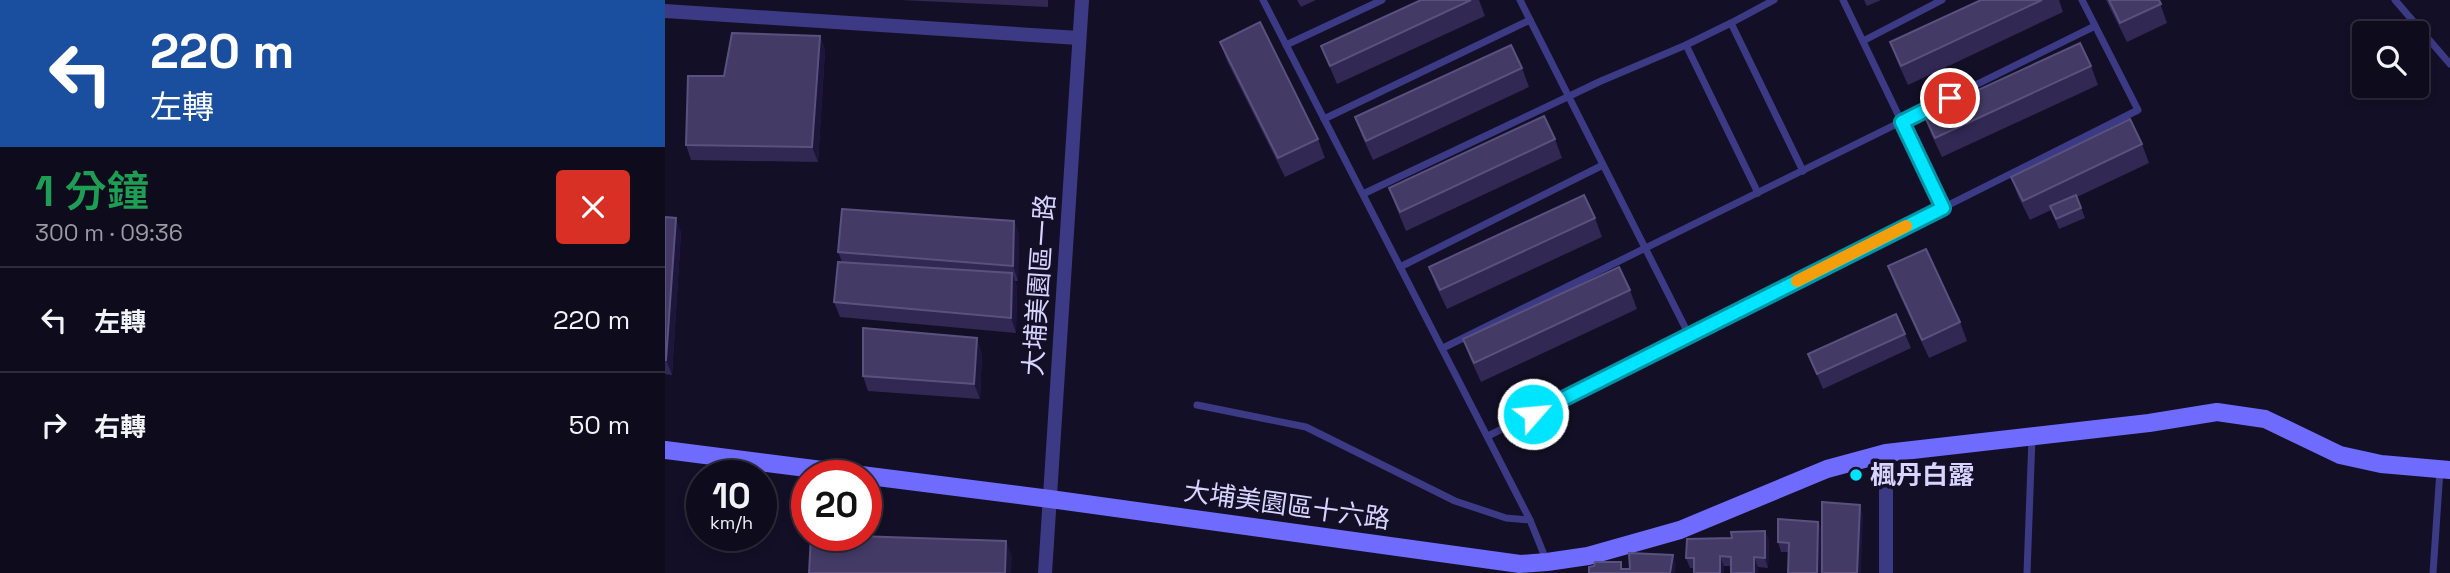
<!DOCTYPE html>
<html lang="zh-TW">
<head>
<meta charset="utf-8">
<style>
  body { margin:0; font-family:"Space Grotesk","Noto Sans TC",sans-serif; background:#1c1929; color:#f1f3f6; height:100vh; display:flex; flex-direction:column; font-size:26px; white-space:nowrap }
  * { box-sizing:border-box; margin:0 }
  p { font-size:23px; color:#9b9ba3 }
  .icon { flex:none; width:38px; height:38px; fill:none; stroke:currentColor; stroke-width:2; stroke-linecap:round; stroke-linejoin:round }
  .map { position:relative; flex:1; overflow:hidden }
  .details { display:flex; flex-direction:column; background:#0e0b1c; width:665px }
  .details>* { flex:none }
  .guide { background:#1a4fa0; color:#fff; overflow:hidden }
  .tools { position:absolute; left:1687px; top:21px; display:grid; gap:14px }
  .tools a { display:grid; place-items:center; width:77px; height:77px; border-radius:7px; background:#0e0b1c; box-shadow:0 4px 10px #0003,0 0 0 2px #2e2b3b; font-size:35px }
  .speed { position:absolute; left:21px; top:460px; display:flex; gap:14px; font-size:35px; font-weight:700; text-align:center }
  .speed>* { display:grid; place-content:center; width:91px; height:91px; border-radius:50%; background:#0e0b1c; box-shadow:0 4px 10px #0003,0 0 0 2px #2e2b3b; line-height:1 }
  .speed small { font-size:18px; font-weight:400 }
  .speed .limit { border:10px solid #d22; background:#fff; color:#111 }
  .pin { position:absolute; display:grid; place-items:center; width:60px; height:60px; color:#fff; margin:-30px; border:4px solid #fff; border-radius:50%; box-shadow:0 2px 7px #0007 }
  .me { position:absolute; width:77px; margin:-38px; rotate:63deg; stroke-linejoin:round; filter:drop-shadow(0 0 5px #0008) }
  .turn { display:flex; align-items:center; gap:24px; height:147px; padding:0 35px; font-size:32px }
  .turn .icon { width:91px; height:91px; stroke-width:2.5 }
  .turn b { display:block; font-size:49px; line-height:60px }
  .round { display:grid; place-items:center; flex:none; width:74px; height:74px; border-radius:7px; background:#1c1929 }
  .headline { display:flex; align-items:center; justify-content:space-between; height:119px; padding:0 35px }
  h1 { font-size:42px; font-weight:600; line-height:52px; color:#1e9e55 }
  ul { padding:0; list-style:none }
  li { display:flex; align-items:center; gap:21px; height:105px; padding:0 35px; border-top:2px solid #2e2b3b }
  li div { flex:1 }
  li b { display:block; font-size:26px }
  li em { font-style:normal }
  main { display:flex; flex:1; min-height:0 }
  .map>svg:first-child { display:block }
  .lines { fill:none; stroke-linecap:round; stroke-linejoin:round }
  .lane { stroke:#3d3a85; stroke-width:7 }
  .street { stroke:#3d3a85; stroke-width:14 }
  .secondary { stroke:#6f6bff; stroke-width:18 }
  .wall { fill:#312854 }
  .shaded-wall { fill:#1d163a }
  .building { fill:#433a66; stroke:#5a527e; stroke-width:2 }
  .route-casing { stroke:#0095a6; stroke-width:18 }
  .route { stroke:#00e5ff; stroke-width:12 }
  .slow { stroke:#f59e0b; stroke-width:12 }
  .poi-dot { fill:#00e5ff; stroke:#130f26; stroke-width:2.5 }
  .labels { text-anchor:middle; stroke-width:7; stroke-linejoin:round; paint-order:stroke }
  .street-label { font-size:26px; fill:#d9d4ff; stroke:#130f26 }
  .poi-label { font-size:26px; font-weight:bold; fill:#d9d4ff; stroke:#130f26; text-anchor:start }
</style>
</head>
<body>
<main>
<section class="details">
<div class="guide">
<div class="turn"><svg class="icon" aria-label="left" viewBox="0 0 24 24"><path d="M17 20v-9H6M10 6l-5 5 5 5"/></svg><div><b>220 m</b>左轉</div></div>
</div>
<div class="headline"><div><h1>1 分鐘</h1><p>300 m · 09:36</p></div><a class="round" style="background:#d93025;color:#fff"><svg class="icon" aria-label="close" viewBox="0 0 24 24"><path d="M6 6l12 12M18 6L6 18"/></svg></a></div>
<ul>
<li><svg class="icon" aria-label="left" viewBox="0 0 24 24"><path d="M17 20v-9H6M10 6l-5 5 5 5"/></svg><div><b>左轉</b></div><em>220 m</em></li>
<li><svg class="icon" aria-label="right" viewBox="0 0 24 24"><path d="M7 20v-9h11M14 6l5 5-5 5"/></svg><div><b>右轉</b></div><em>50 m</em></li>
</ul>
</section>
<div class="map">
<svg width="1785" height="573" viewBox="0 0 1785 573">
  <rect width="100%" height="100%" fill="#130f26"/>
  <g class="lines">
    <g class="lane">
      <path d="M598 0 865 520"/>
      <path d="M855 0 1024 335"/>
      <path d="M1178 0 1278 208"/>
      <path d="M1730 0 1785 64"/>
      <path d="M1066 23 1109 0"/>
      <path d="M1198 41 1277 0"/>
      <path d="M621 45 717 0"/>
      <path d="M659 119 865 20"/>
      <path d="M1093 193 1021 45 1066 23 1138 171"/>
      <path d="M698 194 936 81 1021 45"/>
      <path d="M735 267 938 165"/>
      <path d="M778 348 1430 26"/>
      <path d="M532 405 641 427 790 501 841 518 865 520 882 562"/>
      <path d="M823 436 1473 110 1417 0"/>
      <path d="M1362 573 1367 437"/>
      <path d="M1768 573 1775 470"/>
    </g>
    <g class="street">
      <path d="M0 11 414 38"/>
      <path d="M380 573 417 0"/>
      <path d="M1221 573V453"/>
    </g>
    <path class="secondary" d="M0 450 385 499 855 564 882 562 923 556 1015 530 1162 469 1221 453 1484 423 1552 412 1600 419 1675 455 1716 464 1785 470"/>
  </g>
  <g class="wall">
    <path d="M235 0H383V7Z"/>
    <path d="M632 0H651L636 7Z"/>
    <path d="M756 0H814L820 16 672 84 656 46Z"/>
    <path d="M1199 0H1216L1202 6Z"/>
    <path d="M1316 0H1394L1398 12 1243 85 1232 61 1225 42Z"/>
    <path d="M1441 0H1494L1502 23 1462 42Z"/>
    <path d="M155 36 160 51 153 162 26 160 21 145 59 76Z"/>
    <path d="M555 42 653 139 660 158 620 177 562 61Z"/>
    <path d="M1426 66 1433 85 1277 157 1266 134 1259 115Z"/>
    <path d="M857 68 864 87 708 160 697 136 690 117Z"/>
    <path d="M890 139 897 158 741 231 731 207 724 188Z"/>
    <path d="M1477 144 1484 163 1412 197 1420 218 1394 229 1386 210 1365 220 1353 196 1346 177Z"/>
    <path d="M0 217 16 232 7 375 0 374Z"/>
    <path d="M930 218 937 237 782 309 771 286 764 267Z"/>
    <path d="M349 221 354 235 353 281H350L352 287 351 333 175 317 169 302 177 262 173 252Z"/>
    <path d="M1223 266 1295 322 1302 341 1264 358 1230 285Z"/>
    <path d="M965 290 972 309 816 382 805 358 798 339Z"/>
    <path d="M1240 334 1246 348 1158 389 1143 354Z"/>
    <path d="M317 353 315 399 203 391 198 376Z"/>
    <path d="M1153 522 1157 532 1156 573H1123V552H1116L1113 542Z"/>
    <path d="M1100 531 1104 541 1103 568 1093 567V573H1066V566H1059V573H1029V568H1025L1021 558 1067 538Z"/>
  </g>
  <g class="shaded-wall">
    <path d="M155 36 160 51 153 162 147 147Z"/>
    <path d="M11 218 16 232 7 375 1 360Z"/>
    <path d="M349 221 354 235 353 281 348 266Z"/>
    <path d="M347 273 352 287 351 333 346 318Z"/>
    <path d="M312 338 317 353 315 399 309 384Z"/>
    <path d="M1195 505 1198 515 1196 573H1192Z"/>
    <path d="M1153 522 1157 532 1156 573H1152Z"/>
    <path d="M1100 531 1104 541 1103 568 1100 558Z"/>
    <path d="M341 541 347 556 346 573H340Z"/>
    <path d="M1008 555 1011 565 1010 573H1005Z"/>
    <path d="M1055 556 1059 566V573H1055Z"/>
    <path d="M1089 557 1093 567V573H1089Z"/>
  </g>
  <g class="building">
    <path d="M756 0H806L665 66 656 46Z"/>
    <path d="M1316 0H1377L1236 66 1225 42Z"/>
    <path d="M1444 0H1494L1496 4 1455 23Z"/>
    <path d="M595 22 653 139 613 158 555 42Z"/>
    <path d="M67 33 155 36 147 147 21 145 23 76H59Z"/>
    <path d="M1415 43 1426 66 1270 138 1259 115Z"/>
    <path d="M846 45 857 68 701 141 690 117Z"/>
    <path d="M879 116 890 139 735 212 724 188Z"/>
    <path d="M1465 119 1477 144 1358 201 1346 177Z"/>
    <path d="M919 195 930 218 775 290 764 267Z"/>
    <path d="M1411 195 1416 208 1391 219 1385 206Z"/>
    <path d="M177 209 349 221 348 266 173 252Z"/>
    <path d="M0 217 11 218 1 360H0Z"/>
    <path d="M1261 249 1295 322 1257 340 1223 266Z"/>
    <path d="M173 262 347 273 346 318 169 302Z"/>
    <path d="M954 267 965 290 809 363 798 339Z"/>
    <path d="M1231 314 1240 334 1152 374 1143 354Z"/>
    <path d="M198 328 312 338 309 384 198 376Z"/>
    <path d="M1157 502 1195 505 1192 573H1157Z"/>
    <path d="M1113 519 1153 522 1152 573H1123L1124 543 1113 542Z"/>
    <path d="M1100 531V558L1089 557V573H1066V557L1055 556V573H1029V558H1021L1022 539 1067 538 1066 532Z"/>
    <path d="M146 536H192L341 541 340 573H144Z"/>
    <path d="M964 553 1008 555 1005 573H924V567L929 566 930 562H956V569H965Z"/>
  </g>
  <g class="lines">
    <defs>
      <path id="route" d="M868 414 1278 208 1237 122 1285 98"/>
    </defs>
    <use href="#route" class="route-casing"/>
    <use href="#route" class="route"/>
    <path class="slow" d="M1132 281 1241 226"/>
  </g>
  <circle class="poi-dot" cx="1191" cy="475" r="7"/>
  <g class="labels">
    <g class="street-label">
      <text transform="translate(374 285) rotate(-86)" y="9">大埔美園區一路</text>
      <text transform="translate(622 505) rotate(8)" y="9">大埔美園區十六路</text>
    </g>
    <g class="poi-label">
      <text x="1205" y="484">楓丹白露</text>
    </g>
  </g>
</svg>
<div class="tools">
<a><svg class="icon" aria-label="search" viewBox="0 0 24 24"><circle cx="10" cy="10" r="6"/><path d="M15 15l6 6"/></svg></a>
</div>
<div class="speed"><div>10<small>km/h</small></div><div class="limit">20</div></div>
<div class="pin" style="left:1285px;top:98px;background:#d93025"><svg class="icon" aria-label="arrive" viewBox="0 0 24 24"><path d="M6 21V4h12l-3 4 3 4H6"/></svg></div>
<svg class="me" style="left:868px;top:414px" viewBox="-20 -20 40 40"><circle r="17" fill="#00e5ff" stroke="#fff" stroke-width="3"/><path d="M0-11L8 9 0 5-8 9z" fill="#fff"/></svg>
</div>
</main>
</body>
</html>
